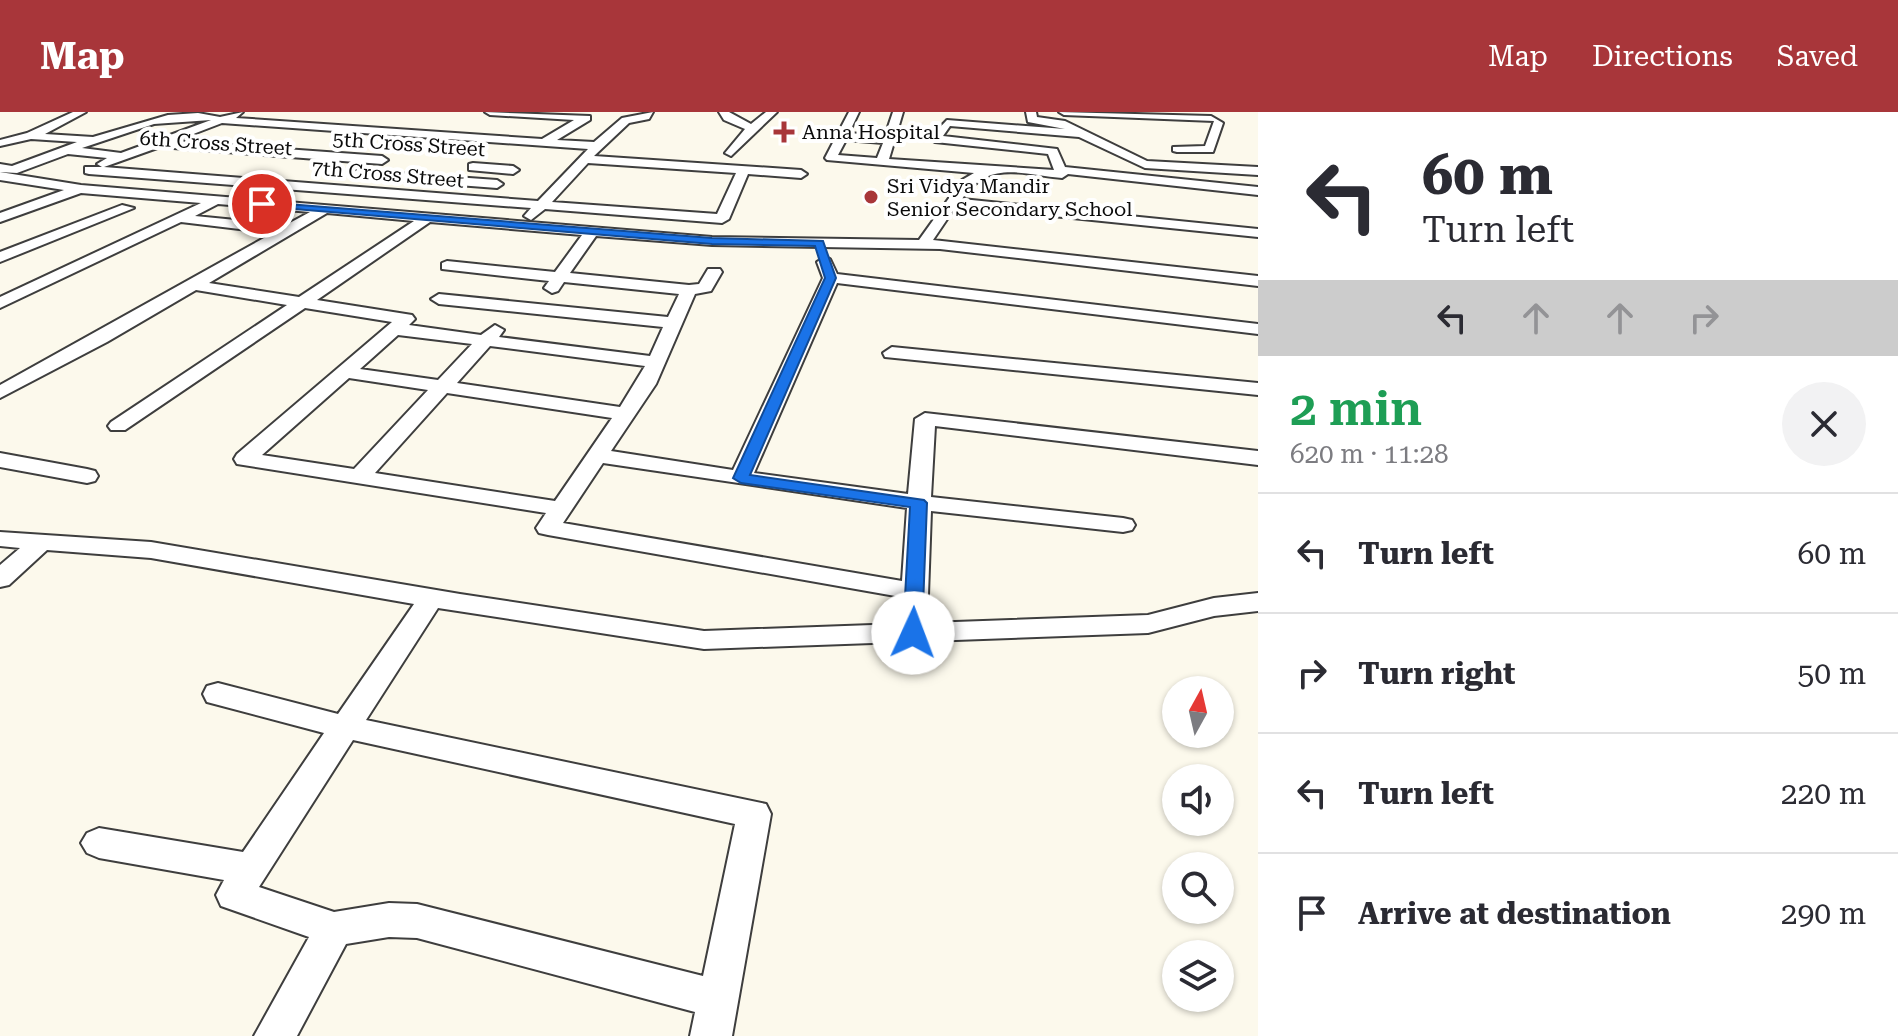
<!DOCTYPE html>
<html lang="en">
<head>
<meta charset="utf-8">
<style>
  body { margin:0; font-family:"Roboto Serif",serif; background:#f2f2f3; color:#2b2b33; height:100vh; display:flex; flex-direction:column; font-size:30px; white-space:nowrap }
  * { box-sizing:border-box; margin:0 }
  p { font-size:26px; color:#7c7c81 }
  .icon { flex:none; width:44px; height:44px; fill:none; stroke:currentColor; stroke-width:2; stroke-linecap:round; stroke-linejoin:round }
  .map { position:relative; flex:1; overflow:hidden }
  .drawer { display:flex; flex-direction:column; background:#fff; width:640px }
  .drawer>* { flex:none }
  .hud { background:#fff; color:#2b2b33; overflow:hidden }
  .needle { width:52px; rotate:8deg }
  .buttons { position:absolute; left:1162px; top:564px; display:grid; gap:16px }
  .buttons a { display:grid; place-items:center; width:72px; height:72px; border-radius:50%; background:#fff; box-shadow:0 2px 6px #0004; font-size:40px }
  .pin { position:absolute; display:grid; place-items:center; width:68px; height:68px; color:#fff; margin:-34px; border:4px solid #fff; border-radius:50%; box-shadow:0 2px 8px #0007 }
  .me { position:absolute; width:88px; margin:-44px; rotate:2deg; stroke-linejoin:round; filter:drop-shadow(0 0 6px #0008) }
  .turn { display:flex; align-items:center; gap:28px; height:168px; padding:0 32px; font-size:36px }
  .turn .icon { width:104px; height:104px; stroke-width:2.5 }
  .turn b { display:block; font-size:56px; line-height:68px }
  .lanes { display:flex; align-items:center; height:76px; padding:0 32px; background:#0003; justify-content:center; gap:40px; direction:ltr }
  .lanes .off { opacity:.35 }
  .round { display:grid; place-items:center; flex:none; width:84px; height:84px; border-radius:42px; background:#f2f2f3 }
  .overview { display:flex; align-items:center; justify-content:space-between; height:136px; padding:0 32px }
  h1 { font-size:48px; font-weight:600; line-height:60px; color:#1e9e55 }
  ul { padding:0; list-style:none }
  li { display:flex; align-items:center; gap:24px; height:120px; padding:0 32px; border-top:2px solid #e1e1e2 }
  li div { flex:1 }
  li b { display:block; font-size:30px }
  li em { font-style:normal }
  header { display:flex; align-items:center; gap:48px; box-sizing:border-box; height:112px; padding:0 40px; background:#a8363a; color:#fff }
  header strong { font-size:38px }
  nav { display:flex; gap:44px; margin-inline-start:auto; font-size:28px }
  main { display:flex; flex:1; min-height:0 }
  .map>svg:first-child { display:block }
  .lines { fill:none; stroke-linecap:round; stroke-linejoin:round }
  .street-casing { stroke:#3e3e3e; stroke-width:4 }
  .street { fill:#fff; fill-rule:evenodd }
  .route { fill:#1a73e8; stroke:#114b97; stroke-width:2 }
  .poi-dot { fill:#a8363a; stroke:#fff; stroke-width:3 }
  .labels { text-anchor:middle; stroke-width:8; stroke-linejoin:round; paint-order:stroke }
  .far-poi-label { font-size:20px; fill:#0b0b0b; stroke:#fff; text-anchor:start }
  .far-street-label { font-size:20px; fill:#0b0b0b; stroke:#fff }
</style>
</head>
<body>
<header>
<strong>Map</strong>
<nav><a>Map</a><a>Directions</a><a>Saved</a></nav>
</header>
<main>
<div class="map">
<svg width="1258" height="924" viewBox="0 0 1258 924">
  <rect width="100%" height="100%" fill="#fcf9ec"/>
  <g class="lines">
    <defs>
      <g id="street">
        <path d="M73 0H86L45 22 93 25 168 3 198 1 220 5 243 0 236 6 542 27 574 8 490 3 485 0 590 4V8L557 28 594 30 622 6 653 0 649 7 629 11 594 44 801 58 807 62 801 66 748 62 729 107 722 111 545 97 531 108 524 104 531 96 89 62 85 61V55H102L97 52 107 46 68 42 17 61 0 60V52L12 54 77 30 31 27 0 34V28L27 21ZM211 8 121 41 82 36 154 12ZM222 11 588 37 538 89 104 55 160 35 382 52 388 48 382 44 175 29ZM588 51 736 61 717 102 552 90Z"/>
        <path d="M719 0H729L751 12 766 0H777L731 44 725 41 745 17 724 8Z"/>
        <path d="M849 0H859L849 21 885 24 893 0H903L889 47 1054 58 1048 42 935 30 929 27 947 8 1065 17 1028 10 1026 0H1036L1037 5 1065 9 1147 49 1258 55V63L1145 56 1079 25 950 14 943 24 1057 37 1065 55 1258 75V83L1068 62 1062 66C1021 62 988 48 962 87L1258 117V125L956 94 933 128 1258 164V174L940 137 712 133 596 124 570 161 689 173 699 172 708 157H720L722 160 711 179 695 182 656 272 611 339 733 358 823 166 817 150 825 145 830 147 837 162 1258 212V222L837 171 754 361 908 382 915 307 925 301 1258 339V353L935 314 931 385 1123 406 1132 408 1135 413 1132 418 1123 420 931 399 927 511 1148 503 1214 486 1258 481V499L1214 504 1148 521 704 537 438 496 366 608 766 692 771 702 732 924H690L695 900 417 826 389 825 346 832 297 924H254L309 825 221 794 216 783 224 768 99 746 87 741 81 731 87 721 99 716 243 740 324 621 207 590 203 582 207 574 218 571 338 602 414 492 151 446 47 438 9 473 0 475V453L20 436 0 434V420L151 430 460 482 704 519 900 512 901 485 548 423 539 421 536 416 546 401 237 352 234 347 237 342 392 210 305 196 125 318H111L108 314 111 310 287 193 196 178 107 230 0 286V273L273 121 181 110 0 196V185L201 91 81 81 0 110V101L64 78 0 68V60L81 73 712 125 919 128 962 68 974 61 827 48 825 46ZM846 28 883 31 877 46 838 43ZM218 92 310 100 286 113 195 104ZM327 101 414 109 299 185 209 171ZM430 110 582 123 555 160 447 149 442 151V157L549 169 544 176 552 181 558 179 564 170 679 182 668 205 439 182 431 187 439 192 663 215 650 244 499 225 504 218 495 213 481 223 409 213 415 207 412 203 317 188ZM398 223 472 232 438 268 360 257ZM490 234 645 254 620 295 457 271ZM349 266 428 278 354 357 262 343ZM447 281 612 306 555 389 375 361ZM603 351 907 396 902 469 563 411ZM353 628 735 712 703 864 417 792 389 791 334 800 259 775Z"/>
        <path d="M1059 0 1211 4 1223 11 1213 40H1177L1173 39V35L1205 34 1214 9 1064 3Z"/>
        <path d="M473 51 513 54 519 58 513 62 469 58V52Z"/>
        <path d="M357 58 497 68 503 72 497 76 353 65 351 62Z"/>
        <path d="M122 93 134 96 0 150V140Z"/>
        <path d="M892 235 1258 271V283L885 245 883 241Z"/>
        <path d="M0 341 87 357 95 359 98 364 95 369 87 371 0 355Z"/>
      </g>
    </defs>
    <use href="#street" class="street-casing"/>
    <use href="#street" class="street"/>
  </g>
  <path class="route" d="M262 90 712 126 823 129 836 166 750 363 924 388 927 391 922 521 920 525H906L903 521 910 395 741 371 733 366 825 166 815 134 712 132 258 94Z"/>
  <g class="poi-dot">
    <path d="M780 8h8v8h8v8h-8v8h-8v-8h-8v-8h8z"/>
    <circle cx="871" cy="85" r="8"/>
  </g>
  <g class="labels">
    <g class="far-poi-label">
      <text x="802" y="27">Anna Hospital</text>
      <text x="887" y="81">Sri Vidya Mandir<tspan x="887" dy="23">Senior Secondary School</tspan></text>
    </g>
    <g class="far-street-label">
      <text transform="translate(216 31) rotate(4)" y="7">6th Cross Street</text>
      <text transform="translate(409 32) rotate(4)" y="7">5th Cross Street</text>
      <text transform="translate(388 62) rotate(5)" y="7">7th Cross Street</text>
    </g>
  </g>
</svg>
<div class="buttons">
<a><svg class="needle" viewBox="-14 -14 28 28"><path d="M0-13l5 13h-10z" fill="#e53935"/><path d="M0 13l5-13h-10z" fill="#7c7c81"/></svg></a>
<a><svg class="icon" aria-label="sound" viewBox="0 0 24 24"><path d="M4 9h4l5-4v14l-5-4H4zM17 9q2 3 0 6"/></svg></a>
<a><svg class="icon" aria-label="search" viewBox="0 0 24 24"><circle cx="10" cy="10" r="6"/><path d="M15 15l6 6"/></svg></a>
<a><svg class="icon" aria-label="layers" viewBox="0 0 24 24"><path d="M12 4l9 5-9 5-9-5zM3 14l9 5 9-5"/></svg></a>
</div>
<div class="pin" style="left:262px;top:92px;background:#d93025"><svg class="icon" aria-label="arrive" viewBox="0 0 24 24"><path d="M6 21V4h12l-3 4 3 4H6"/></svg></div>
<svg class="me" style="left:913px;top:521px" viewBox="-20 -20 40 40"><circle r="19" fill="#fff"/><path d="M0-13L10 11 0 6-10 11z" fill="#1a73e8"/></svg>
</div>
<section class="drawer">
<div class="hud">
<div class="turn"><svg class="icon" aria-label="left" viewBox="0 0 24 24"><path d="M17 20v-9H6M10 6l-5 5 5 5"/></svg><div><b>60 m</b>Turn left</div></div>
<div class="lanes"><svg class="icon" aria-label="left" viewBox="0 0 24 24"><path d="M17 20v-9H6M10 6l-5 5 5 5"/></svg><svg class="icon off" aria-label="ahead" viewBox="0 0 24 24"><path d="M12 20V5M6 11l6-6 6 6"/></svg><svg class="icon off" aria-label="ahead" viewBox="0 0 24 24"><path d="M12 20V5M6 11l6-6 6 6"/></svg><svg class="icon off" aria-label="right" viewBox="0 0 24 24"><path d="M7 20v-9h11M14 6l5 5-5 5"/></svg></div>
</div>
<div class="overview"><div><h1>2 min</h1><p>620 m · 11:28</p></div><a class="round"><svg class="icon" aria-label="close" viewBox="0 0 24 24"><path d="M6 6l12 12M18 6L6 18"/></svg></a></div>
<ul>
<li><svg class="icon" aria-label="left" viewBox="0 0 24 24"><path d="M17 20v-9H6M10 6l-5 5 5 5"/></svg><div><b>Turn left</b></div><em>60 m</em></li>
<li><svg class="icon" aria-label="right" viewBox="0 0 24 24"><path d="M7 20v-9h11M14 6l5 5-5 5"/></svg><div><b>Turn right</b></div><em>50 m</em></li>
<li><svg class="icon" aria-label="left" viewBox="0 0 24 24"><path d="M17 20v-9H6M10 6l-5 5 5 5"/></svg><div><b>Turn left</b></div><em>220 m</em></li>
<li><svg class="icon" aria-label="arrive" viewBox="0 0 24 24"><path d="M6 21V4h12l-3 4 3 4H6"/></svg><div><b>Arrive at destination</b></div><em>290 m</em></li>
</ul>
</section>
</main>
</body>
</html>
